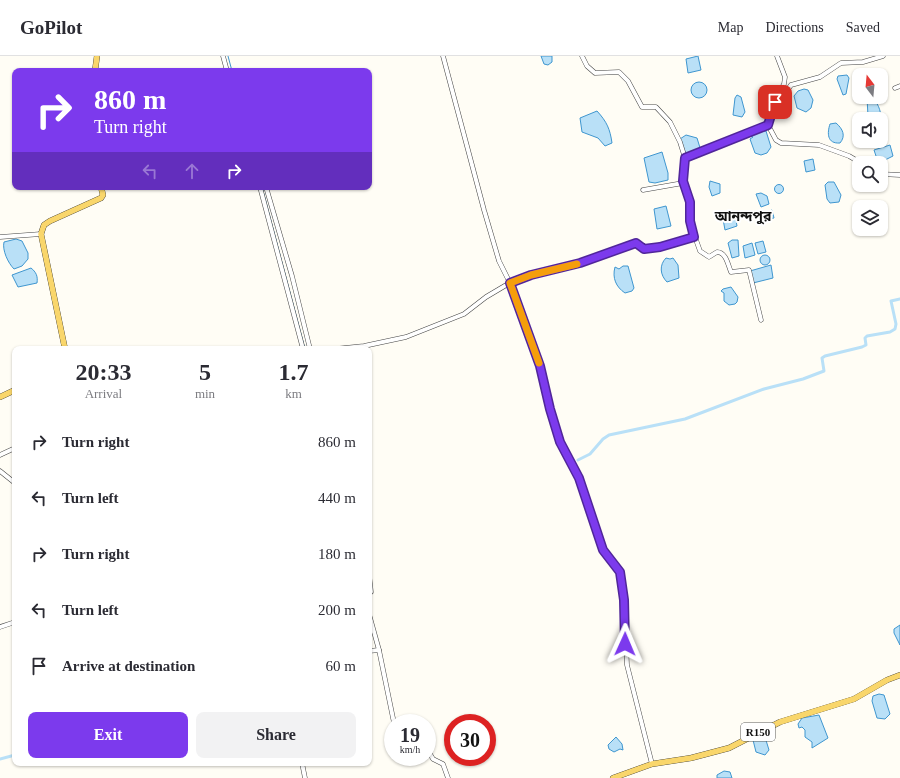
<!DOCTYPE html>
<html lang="en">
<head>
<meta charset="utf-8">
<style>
  body { margin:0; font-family:"Times New Roman","Noto Sans Bengali",serif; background:#f2f2f3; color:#2b2b33; height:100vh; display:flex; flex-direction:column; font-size:15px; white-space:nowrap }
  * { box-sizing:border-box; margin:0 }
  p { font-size:13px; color:#7c7c81 }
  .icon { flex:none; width:22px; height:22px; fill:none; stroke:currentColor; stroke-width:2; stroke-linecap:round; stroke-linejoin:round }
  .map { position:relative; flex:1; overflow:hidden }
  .details { position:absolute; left:12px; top:290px; width:360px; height:420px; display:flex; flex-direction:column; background:#fff; border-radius:8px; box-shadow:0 1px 3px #0004 }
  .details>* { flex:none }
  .banner { position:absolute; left:12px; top:12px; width:360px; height:122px; border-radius:8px; box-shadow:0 1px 3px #0004; background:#7c3aed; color:#fff; overflow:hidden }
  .needle { width:26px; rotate:344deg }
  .controls { position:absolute; left:852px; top:12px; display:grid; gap:8px }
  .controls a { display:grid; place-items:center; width:36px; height:36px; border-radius:8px; background:#fff; box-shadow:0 1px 3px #0004; font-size:20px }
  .speed { position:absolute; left:384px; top:658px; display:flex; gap:8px; font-size:20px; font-weight:700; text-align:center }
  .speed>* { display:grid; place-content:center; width:52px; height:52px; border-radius:50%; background:#fff; box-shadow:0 1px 3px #0004; line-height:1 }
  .speed small { font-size:10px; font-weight:400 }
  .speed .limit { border:6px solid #d22; background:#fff; color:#111 }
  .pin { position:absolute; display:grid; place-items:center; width:34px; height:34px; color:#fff; margin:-17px; border-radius:8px; box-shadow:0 2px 6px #0006 }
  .me { position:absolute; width:44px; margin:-22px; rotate:1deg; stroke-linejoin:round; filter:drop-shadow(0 0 3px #0008) }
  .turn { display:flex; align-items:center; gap:14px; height:84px; padding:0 16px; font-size:18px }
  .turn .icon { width:52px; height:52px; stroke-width:2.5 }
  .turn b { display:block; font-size:28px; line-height:34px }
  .lanes { display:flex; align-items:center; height:38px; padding:0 16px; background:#0003; justify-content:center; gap:20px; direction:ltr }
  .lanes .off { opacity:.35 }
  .eta { display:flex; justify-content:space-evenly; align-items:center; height:68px; text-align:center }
  .eta b { font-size:24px; font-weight:700; line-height:28px }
  .action { display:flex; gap:8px; margin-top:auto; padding:8px 16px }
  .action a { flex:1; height:46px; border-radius:8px; background:#7c3aed; color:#fff; font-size:16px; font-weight:700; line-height:46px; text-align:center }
  .action a+a { background:#f2f2f3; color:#2b2b33 }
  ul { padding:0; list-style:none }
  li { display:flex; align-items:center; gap:12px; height:56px; padding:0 16px }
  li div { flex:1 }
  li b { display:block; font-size:15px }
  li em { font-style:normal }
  header { display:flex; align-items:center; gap:24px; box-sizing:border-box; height:56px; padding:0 20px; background:#fff; border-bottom:1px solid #e1e1e2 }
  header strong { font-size:19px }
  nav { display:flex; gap:22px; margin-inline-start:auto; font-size:14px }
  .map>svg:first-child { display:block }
  .water { fill:#b9e0f7; stroke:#3f96cf }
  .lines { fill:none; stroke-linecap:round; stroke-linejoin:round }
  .stream { stroke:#3f96cf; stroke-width:1 }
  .canal { stroke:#b9e0f7; stroke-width:3 }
  .minor-casing { stroke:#444; stroke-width:5 }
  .major-casing { stroke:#222; stroke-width:6 }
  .minor { stroke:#fff; stroke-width:4 }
  .major { stroke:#f9d66b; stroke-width:5.5 }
  .route-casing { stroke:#51269a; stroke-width:10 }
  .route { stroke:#7c3aed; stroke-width:7 }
  .slow { stroke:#f59e0b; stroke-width:7 }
  .labels { text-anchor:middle; stroke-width:4; stroke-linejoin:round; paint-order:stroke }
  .shield { fill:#fff; stroke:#585858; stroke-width:1 }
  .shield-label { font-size:11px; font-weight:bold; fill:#111 }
  .quarter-label { font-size:14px; font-weight:bold; fill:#111; stroke:#fff }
</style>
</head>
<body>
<header>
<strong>GoPilot</strong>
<nav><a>Map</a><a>Directions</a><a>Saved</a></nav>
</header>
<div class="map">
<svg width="900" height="722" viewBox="0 0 900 722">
  <rect width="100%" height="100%" fill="#fffdf5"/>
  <g class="water">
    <path d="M541 0H552V6L548 9 544 8Z"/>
    <path d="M698 0 701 14 688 17 686 3Z"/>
    <path d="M847 19 849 22 846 38 843 39 837 23 838 20Z"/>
    <circle cx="699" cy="34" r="8"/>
    <path d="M804 33 808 34 813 44 811 52 806 56 797 52 794 40 798 35Z"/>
    <path d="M737 39 741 41 745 56 742 61 733 59 735 42Z"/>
    <path d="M867 42C876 41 880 52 881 60L878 63H873L868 60Z"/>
    <path d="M597 55C607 66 610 73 612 87L605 90 598 82 582 76 580 62Z"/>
    <path d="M836 67C843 73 846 80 840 87 827 88 827 77 830 68Z"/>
    <path d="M766 75 771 91 767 97 761 99 755 97 750 83 753 81 750 80 758 76Z"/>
    <path d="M686 79 697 82 701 95 686 99 680 83Z"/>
    <path d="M890 89 893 100 885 104 877 103 874 94Z"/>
    <path d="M662 96 668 117V124L655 127 649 126 644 102Z"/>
    <path d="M813 103 815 114 806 116 804 105Z"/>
    <path d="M710 125 720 128V137L712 140 709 131Z"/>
    <path d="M828 126H834L841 139 839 146 830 147 827 143 825 129Z"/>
    <circle cx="779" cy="133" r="4.5"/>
    <path d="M761 137 767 140 769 148 761 151 756 138Z"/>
    <path d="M666 150 671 170 657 173 654 153Z"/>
    <path d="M772 154 774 162 763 164 761 158Z"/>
    <path d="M735 159 737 170 725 174 723 163Z"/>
    <path d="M16 183 22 185 28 197V203L22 210 14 213C8 207 2 194 4 186Z"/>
    <path d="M732 184H738L739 200 732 202 728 187Z"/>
    <path d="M763 185 766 196 758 198 755 187Z"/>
    <path d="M752 187 755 199 745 202 743 190Z"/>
    <circle cx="765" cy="204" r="5"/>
    <path d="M666 202 670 203 673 202 678 209 679 222 667 226C660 219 659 209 666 202Z"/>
    <path d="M771 209 773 222 753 227 750 215Z"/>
    <path d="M623 210H628L634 232 632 235 625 237C616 231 612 222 615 211L619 213Z"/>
    <path d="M31 212C36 216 38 220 37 227L18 231 12 219Z"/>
    <path d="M731 231 738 241 737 246 735 248 729 249 724 245V237L721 235 723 233Z"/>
    <path d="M900 569V589L894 577V573Z"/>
    <path d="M879 638 884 639 890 658 885 663 877 662 872 645 873 640Z"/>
    <path d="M819 659 828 682 812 692V686L805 681V674L802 671 799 672 798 668 802 662Z"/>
    <path d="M758 680 762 679 765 681 769 694 765 699 756 696 753 684Z"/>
    <path d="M616 681 622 688 623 694 620 693 614 696 609 693 608 689Z"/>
    <path d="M724 715 730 716 732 722H717V719Z"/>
  </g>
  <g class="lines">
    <g class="stream">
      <path d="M228 0 232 15"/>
      <path d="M262 131 305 293"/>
    </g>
    <g class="canal">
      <path d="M578 404 590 398 603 383 609 379 685 363 764 333 803 323 824 315 822 302 825 300 862 291 866 289 865 282 867 280 890 276 895 273 896 268 891 245 900 243"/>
      <path d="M0 703 15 699"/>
    </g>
    <defs>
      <g id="minor">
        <path d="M223 0 227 15"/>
        <path d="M443 0 484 154 499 205 510 227 540 310 550 353 560 386 579 422 603 494 620 516 624 544 627 609 652 708"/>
        <path d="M895 32 900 30"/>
        <path d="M778 39 782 42 791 29 820 21 841 7 863 6 883 0"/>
        <path d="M768 69 775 45 784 28 785 21 777 0"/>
        <path d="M685 102 768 69 776 84 781 87 819 89 849 100 861 107"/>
        <path d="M881 118 900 119"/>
        <path d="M260 131 303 293"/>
        <path d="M266 131 292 220 310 293"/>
        <path d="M643 134 683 127"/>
        <path d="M0 181 41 178"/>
        <path d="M695 181 700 195 709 201 717 196C726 196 728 209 731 216L749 214 761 264"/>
        <path d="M335 293 364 290 406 281 464 258 486 241 518 222 580 207 636 187 644 193 660 191 695 181 690 165V146L683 125 685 102 680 86 670 66 656 51H642L628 25 619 16 595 17 587 10 582 0"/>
        <path d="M0 399 15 392"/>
        <path d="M0 415 15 427"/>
        <path d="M369 518 371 536"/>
        <path d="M369 558 379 594 394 667"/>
        <path d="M0 571 15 566"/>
        <path d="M369 595 379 594"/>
        <path d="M427 693 433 703 443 708 448 722"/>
        <path d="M302 707 305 722"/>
      </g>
      <g id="major">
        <path d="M95 15 97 0"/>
        <path d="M65 293 41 178 44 169 50 165 101 142 103 139 101 131"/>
        <path d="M0 341 15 334"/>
        <path d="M613 722 652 708 691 702 729 692 780 666 854 643 887 624 900 619"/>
      </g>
    </defs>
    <use href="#minor" class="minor-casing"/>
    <use href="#major" class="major-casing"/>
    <use href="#minor" class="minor"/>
    <use href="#major" class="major"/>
  </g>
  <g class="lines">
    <defs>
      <path id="route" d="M625 588 624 544 620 516 603 494 579 422 560 386 550 353 540 310 510 227 531 219 580 207 636 187 644 193 660 191 694 181 690 165V146L683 125 685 102 768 69 775 46"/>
    </defs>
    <use href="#route" class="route-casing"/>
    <use href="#route" class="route"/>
    <path class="slow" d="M539 307 510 227 531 219 577 208"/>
  </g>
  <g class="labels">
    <rect class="shield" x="741" y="667" width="34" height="18" rx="3"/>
    <g class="shield-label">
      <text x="758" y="680">R150</text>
    </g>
    <g class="quarter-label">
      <text x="743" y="165">আনন্দপুর</text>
    </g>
  </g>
</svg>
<div class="controls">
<a><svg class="needle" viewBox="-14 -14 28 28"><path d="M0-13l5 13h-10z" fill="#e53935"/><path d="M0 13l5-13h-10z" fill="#7c7c81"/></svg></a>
<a><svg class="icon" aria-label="sound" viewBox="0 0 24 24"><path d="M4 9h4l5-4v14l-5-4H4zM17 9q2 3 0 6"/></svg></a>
<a><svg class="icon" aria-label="search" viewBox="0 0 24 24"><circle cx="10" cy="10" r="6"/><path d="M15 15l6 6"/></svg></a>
<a><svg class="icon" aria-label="layers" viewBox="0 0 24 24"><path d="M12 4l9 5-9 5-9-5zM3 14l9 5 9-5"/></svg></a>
</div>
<div class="speed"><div>19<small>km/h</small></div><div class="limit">30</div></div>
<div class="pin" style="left:775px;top:46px;background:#d93025"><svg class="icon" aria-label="arrive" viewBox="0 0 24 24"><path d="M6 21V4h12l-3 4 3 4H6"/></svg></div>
<svg class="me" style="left:625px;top:588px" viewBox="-20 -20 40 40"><path d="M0-17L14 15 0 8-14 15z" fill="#7c3aed" stroke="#fff" stroke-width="4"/></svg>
<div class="banner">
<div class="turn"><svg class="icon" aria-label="right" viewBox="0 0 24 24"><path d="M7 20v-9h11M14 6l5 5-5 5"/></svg><div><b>860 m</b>Turn right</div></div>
<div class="lanes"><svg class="icon off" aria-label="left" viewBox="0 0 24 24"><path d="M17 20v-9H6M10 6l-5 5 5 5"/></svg><svg class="icon off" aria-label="ahead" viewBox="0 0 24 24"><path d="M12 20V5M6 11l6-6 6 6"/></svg><svg class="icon" aria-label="right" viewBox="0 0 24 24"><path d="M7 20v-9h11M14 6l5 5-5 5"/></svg></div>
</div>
<section class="details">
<div class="eta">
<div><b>20:33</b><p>Arrival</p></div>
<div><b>5</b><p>min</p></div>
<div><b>1.7</b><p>km</p></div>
</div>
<ul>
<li><svg class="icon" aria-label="right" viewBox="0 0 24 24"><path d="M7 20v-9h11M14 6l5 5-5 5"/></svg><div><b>Turn right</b></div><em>860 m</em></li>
<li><svg class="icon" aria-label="left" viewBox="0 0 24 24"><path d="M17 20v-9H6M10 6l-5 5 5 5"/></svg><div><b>Turn left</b></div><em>440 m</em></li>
<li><svg class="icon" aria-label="right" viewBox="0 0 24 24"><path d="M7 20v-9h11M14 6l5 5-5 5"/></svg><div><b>Turn right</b></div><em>180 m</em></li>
<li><svg class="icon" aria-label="left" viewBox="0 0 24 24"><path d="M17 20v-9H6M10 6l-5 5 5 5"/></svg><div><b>Turn left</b></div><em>200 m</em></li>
<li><svg class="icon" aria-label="arrive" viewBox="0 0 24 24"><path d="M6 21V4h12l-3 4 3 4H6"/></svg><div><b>Arrive at destination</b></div><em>60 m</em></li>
</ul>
<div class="action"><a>Exit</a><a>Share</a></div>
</section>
</div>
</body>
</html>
